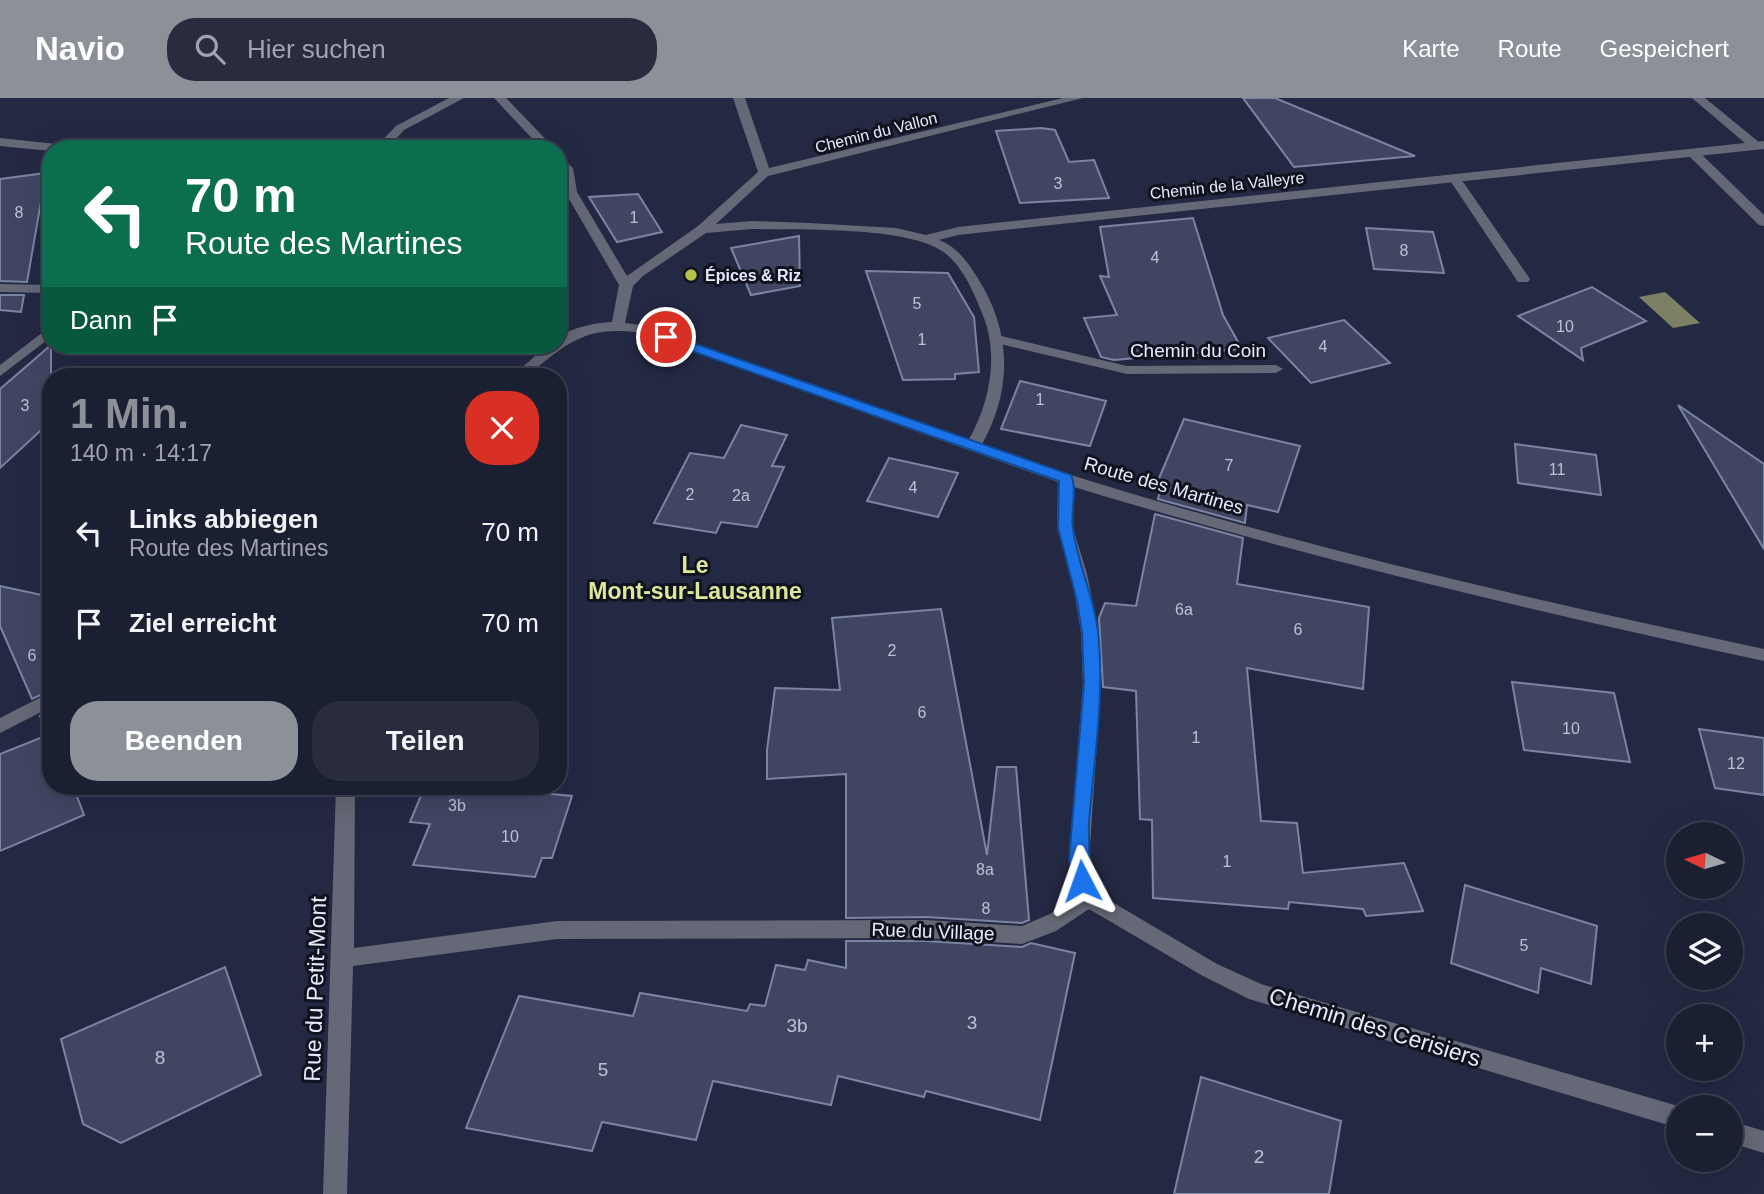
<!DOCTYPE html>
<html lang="de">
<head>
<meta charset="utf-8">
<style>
  body { margin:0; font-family:Arial,sans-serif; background:#282c3e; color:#f1f3f6; height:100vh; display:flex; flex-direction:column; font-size:26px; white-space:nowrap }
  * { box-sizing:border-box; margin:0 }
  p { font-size:23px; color:#a0a2ac }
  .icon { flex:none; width:38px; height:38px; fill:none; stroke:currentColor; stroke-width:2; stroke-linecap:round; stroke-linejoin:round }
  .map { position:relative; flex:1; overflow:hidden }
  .panel { position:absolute; left:42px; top:270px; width:525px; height:427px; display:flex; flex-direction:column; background:#1b1f32; border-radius:28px; box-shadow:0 7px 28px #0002,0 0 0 2px #393d4d }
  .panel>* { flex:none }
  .banner { position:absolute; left:42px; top:42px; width:525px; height:214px; border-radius:28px; box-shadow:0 7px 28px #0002,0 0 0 2px #393d4d; background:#0b6e4f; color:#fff; overflow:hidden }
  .needle { width:46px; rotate:275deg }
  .tools { position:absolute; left:1666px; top:724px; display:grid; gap:14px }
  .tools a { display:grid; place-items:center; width:77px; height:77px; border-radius:50%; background:#1b1f32; box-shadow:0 7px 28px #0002,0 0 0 2px #393d4d; font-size:35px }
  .pin { position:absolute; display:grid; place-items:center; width:60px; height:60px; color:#fff; margin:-30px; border:4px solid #fff; border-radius:50%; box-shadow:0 2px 7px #0007 }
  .me { position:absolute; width:77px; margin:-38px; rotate:356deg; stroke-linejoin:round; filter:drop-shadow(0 0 5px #0008) }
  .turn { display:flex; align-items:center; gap:24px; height:147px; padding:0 28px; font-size:32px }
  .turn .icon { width:91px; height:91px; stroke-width:2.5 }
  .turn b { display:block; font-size:49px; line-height:60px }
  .then { display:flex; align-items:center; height:66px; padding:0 28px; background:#0003; gap:14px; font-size:26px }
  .round { display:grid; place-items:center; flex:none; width:74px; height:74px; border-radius:28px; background:#282c3e }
  .overview { display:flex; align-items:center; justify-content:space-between; height:119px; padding:0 28px }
  h1 { font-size:42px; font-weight:600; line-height:52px; color:#8c9099 }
  .primary-button { display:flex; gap:14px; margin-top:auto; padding:14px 28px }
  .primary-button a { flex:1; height:80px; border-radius:28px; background:#8c9099; color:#fff; font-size:28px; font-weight:600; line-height:80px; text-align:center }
  .primary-button a+a { background:#282c3e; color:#f1f3f6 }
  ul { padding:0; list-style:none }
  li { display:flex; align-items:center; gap:21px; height:91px; padding:0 28px }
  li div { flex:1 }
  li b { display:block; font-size:26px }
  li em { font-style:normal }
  header { display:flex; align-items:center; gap:42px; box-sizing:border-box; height:98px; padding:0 35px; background:#8c9099; color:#fff }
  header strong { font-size:33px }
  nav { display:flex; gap:38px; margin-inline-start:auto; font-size:24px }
  .search { width:490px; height:63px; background:#282c3e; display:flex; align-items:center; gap:18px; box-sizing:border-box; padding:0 24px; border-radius:28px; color:#a0a2ac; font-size:26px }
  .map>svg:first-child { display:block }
  .water { fill:#7c8064 }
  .building { fill:#404662; stroke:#7c84a4; stroke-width:2 }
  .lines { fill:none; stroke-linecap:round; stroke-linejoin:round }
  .lane { fill:#656876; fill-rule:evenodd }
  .street { fill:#656876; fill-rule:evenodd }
  .route { fill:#1a73e8; stroke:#114b97; stroke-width:2 }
  .poi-dot { fill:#b5c249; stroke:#10131e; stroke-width:2.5 }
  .labels { text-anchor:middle; stroke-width:6; stroke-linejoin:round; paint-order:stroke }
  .far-street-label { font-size:16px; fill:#e5eafc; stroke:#10131e }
  .number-label { font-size:16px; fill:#bcc1d6 }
  .far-poi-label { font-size:16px; font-weight:bold; fill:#e5eafc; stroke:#10131e; text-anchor:start }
  .street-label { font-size:19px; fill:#e5eafc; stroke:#10131e }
  .near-number-label { font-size:19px; fill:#bcc1d6 }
  .quarter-label { font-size:23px; font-weight:bold; fill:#dce799; stroke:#10131e }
  .near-street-label { font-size:23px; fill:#e5eafc; stroke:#10131e }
</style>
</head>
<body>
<header>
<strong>Navio</strong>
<div class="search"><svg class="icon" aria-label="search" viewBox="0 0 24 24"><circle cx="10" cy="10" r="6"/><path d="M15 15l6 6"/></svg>Hier suchen</div>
<nav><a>Karte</a><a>Route</a><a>Gespeichert</a></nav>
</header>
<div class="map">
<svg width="1764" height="1096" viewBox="0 0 1764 1096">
  <rect width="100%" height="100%" fill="#242943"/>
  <path class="water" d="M1665 194 1700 225 1673 230 1639 199Z"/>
  <g class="building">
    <path d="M1243 0H1275L1415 58 1294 69Z"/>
    <path d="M1041 30 1055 32 1069 64 1094 62 1109 100 1020 105 996 33Z"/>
    <path d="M46 75 27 184 0 183V81Z"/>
    <path d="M638 96 662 134 617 144 589 99Z"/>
    <path d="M1193 120 1223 217 1242 251 1114 262 1101 259 1084 220 1117 217 1100 178 1109 179 1100 129Z"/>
    <path d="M1366 130 1433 134 1444 175 1374 171Z"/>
    <path d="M799 138 800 188 751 197 731 150Z"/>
    <path d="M866 173 948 175 974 219 979 274 955 276V281L903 282Z"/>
    <path d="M1592 189 1646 223 1581 250 1583 262 1518 218Z"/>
    <path d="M0 197H24L21 214 0 212Z"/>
    <path d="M1344 222 1390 265 1311 285 1268 240Z"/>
    <path d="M51 247V323L0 370V291Z"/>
    <path d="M1020 283 1106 303 1090 348 1001 331Z"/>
    <path d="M1678 307 1764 366V451Z"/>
    <path d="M1184 321 1300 348 1278 414 1247 407 1245 425 1158 401 1162 386 1157 385Z"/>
    <path d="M741 327 787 337 772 368 784 369 757 429 721 424 716 435 654 425 690 355 724 360Z"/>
    <path d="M1515 346 1596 357 1601 397 1518 385Z"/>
    <path d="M889 360 958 375 938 419 867 403Z"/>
    <path d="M1155 416 1243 440 1237 486 1369 509 1363 591 1247 570 1261 723 1297 725 1303 775 1404 765 1423 813 1366 818 1363 811 1289 804 1288 811 1153 800 1152 722 1140 721 1136 593 1103 589 1099 520 1105 505 1136 508Z"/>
    <path d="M0 488 51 499V592L32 601 0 528Z"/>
    <path d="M941 511 987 757 997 669H1016L1029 822 1022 825 926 819 846 820V676L767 681V652L775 590 840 592 832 520Z"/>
    <path d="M1512 584 1614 595 1630 664 1524 652Z"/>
    <path d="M51 612V688H73L84 717 0 753V656L48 637 40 618Z"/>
    <path d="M1699 631 1764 640V697L1715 690Z"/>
    <path d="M425 688H497L496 691 572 698 552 760H542L535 779 413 767 430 726 410 724Z"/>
    <path d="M1465 787 1597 828 1591 886 1541 870 1538 895 1451 865Z"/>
    <path d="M846 843H926L1022 849 1031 845 1075 855 1040 1022 926 993 924 999 838 978 831 1007 713 983 696 1042 602 1024 592 1053 466 1030 519 898 633 918 640 895 747 913 750 906 765 908 776 867 805 872 808 862 846 870Z"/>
    <path d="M225 869 261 977 121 1045 83 1026 61 941Z"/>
    <path d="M1201 979 1341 1023 1329 1096H1174Z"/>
  </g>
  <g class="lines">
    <g class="lane">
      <path d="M449 0H464L404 32 387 51H374L396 28Z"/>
      <path d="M1692 0H1705L1760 45V51H1752Z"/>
      <path d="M1690 53H1698L1764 117V128L1759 127 1690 59Z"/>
      <path d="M1451 78H1459L1530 181 1528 184H1518L1449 81Z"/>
      <path d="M51 228V239L0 278V267Z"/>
      <path d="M997 237 1127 268 1276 267 1283 271 1276 275 1127 276 992 244V238Z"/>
      <path d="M51 594V609L0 635V620Z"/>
    </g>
    <g class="street">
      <path d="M494 0H506L555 51H542Z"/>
      <path d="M733 0H745L769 70 1063 0H1083L768 78 716 126 752 123 809 125 896 130 926 137 958 129 1764 43V51L958 137 939 142C957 149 967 163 977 179 1012 233 1013 292 981 348 1237 434 1500 495 1764 551V563C1532 513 1301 458 1074 389L1073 430 1087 476 1099 534 1101 585 1089 762 1097 795 1217 866 1261 886 1678 1008 1682 1010H1678V1030L1249 901 1203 878 1089 811 1056 833 1022 846 926 840 557 841 353 868 347 1096H323L336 688H355L354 850 557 823 926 822 1022 828 1050 816 1077 797 1069 762 1083 585 1081 534 1071 476 1057 430 1058 384 641 235C586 227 567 245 527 278H512L548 247H558V239C575 229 593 225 612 224L619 187 565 94 558 57 573 70 577 94 627 178 698 128 758 74ZM752 131C798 132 906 128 942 153 963 167 975 197 984 220 999 260 989 307 968 343L648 228 625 225 633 188 643 178 706 135Z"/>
      <path d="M0 40 65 47 71 51H51V53L0 48Z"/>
      <path d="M0 186 51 187V195L0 194Z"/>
      <path d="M1731 1023 1764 1033V1055L1731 1045Z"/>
    </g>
  </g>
  <path class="route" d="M661 237H670L1071 377C1078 393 1070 414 1073 430 1077 465 1094 498 1098 534 1105 597 1094 662 1089 725 1088 738 1092 781 1088 788H1075L1069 762 1084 585 1082 534 1077 503 1058 430 1059 383 661 242Z"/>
  <circle class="poi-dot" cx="691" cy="177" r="7"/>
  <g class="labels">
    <g class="far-street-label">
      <text transform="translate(876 34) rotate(-14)" y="6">Chemin du Vallon</text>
      <text transform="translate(1227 87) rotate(-6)" y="6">Chemin de la Valleyre</text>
    </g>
    <g class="number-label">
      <text x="1058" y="91">3</text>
      <text x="19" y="120">8</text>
      <text x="634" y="125">1</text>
      <text x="1404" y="158">8</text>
      <text x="1155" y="165">4</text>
      <text x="917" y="211">5</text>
      <text x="1565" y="234">10</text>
      <text x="922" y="247">1</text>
      <text x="1323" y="254">4</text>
      <text x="1040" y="307">1</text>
      <text x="25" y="313">3</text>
      <text x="1229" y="373">7</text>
      <text x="1557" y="377">11</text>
      <text x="913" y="395">4</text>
      <text x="690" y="402">2</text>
      <text x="741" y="403">2a</text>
      <text x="1184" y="517">6a</text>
      <text x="1298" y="537">6</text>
      <text x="892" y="558">2</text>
      <text x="32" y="563">6</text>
      <text x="922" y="620">6</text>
      <text x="1571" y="636">10</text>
      <text x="1196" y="645">1</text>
      <text x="1736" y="671">12</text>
      <text x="457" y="713">3b</text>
      <text x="510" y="744">10</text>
      <text x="1227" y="769">1</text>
      <text x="985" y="777">8a</text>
      <text x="986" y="816">8</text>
      <text x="1524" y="853">5</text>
    </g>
    <g class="far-poi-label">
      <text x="705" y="183">Épices &amp; Riz</text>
    </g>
    <g class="street-label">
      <text x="1198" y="259">Chemin du Coin</text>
      <text transform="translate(1164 387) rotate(16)" y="7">Route des Martines</text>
      <text transform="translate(933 833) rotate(2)" y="7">Rue du Village</text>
    </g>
    <g class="near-number-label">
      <text x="972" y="931">3</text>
      <text x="797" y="934">3b</text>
      <text x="160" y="966">8</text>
      <text x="603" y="978">5</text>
      <text x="1259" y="1065">2</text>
    </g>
    <g class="quarter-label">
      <text x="695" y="475">Le<tspan x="695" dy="26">Mont-sur-Lausanne</tspan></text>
    </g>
    <g class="near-street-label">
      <text transform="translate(315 891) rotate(-88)" y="8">Rue du Petit-Mont</text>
      <text transform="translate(1375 929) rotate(17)" y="8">Chemin des Cerisiers</text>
    </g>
  </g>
</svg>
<div class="tools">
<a><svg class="needle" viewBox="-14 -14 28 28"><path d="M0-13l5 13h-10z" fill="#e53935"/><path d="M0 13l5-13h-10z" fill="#a0a2ac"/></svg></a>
<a><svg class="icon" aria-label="layers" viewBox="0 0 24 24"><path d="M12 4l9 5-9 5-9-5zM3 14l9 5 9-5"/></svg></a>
<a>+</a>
<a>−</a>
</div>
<div class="pin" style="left:666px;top:239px;background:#d93025"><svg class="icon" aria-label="arrive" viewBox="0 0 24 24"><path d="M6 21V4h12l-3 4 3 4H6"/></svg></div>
<svg class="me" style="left:1082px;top:783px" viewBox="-20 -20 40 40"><path d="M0-17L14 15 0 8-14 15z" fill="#1a73e8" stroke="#fff" stroke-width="4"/></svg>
<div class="banner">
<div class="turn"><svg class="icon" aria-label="left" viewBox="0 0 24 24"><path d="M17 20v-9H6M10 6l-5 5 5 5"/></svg><div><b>70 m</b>Route des Martines</div></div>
<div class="then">Dann<svg class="icon" aria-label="arrive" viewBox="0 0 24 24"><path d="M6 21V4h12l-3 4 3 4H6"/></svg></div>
</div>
<section class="panel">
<div class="overview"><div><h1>1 Min.</h1><p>140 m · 14:17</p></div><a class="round" style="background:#d93025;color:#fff"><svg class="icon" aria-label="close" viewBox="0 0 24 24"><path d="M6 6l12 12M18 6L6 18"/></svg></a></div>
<ul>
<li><svg class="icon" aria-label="left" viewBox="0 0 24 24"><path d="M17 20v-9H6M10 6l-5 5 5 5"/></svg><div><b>Links abbiegen</b><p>Route des Martines</p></div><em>70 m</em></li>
<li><svg class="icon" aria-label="arrive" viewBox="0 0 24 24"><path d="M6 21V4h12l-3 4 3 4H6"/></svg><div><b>Ziel erreicht</b></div><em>70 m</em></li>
</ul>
<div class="primary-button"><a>Beenden</a><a>Teilen</a></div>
</section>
</div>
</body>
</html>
